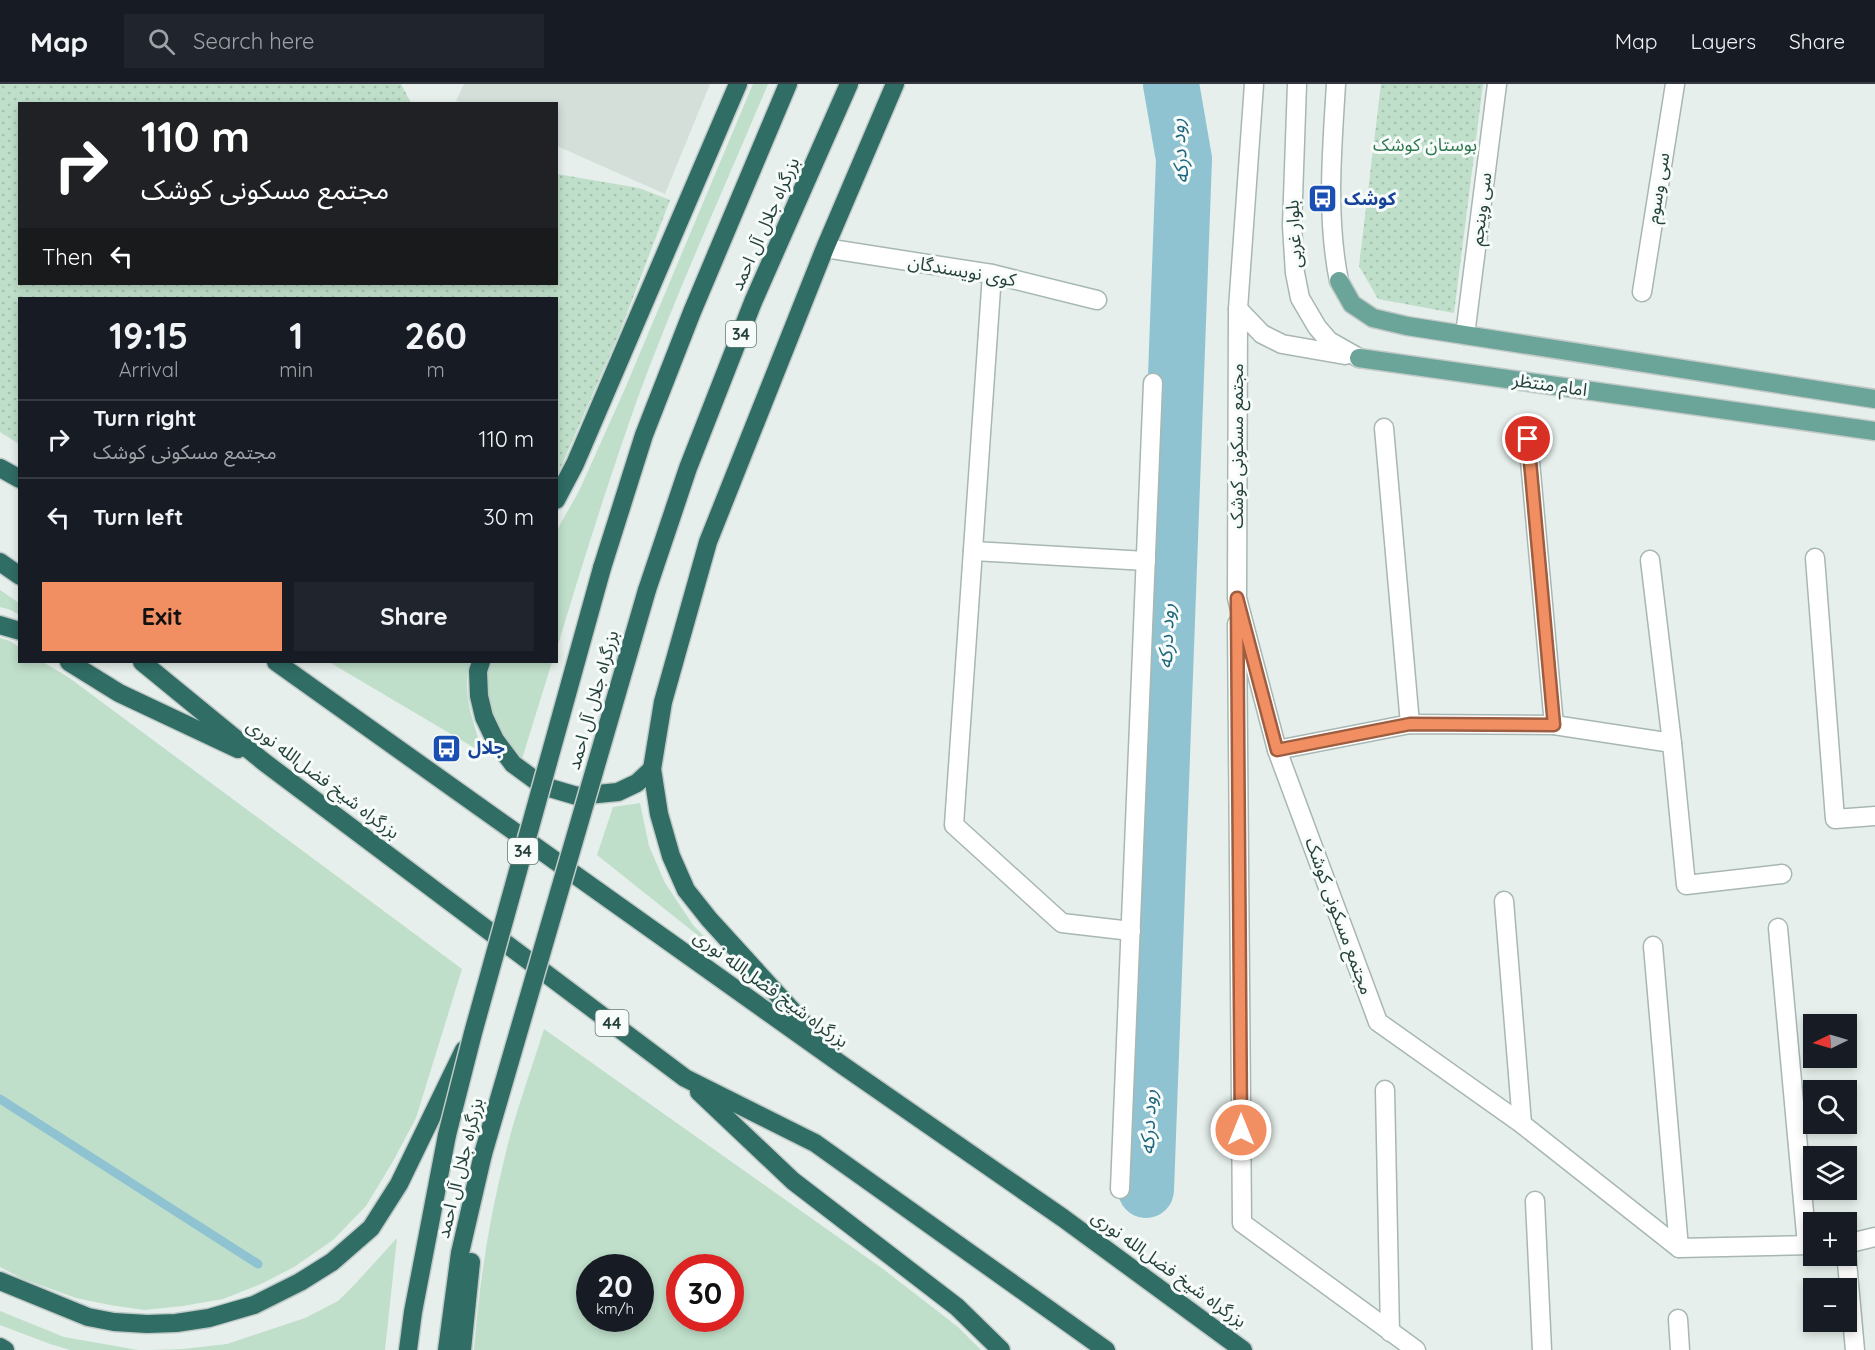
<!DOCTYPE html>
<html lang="en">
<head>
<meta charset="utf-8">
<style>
  body { margin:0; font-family:Quicksand,"Noto Sans Arabic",sans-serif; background:#20242c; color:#f1f3f6; height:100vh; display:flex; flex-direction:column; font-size:22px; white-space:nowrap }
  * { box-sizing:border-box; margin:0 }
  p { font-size:20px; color:#9ea1a6 }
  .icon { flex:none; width:33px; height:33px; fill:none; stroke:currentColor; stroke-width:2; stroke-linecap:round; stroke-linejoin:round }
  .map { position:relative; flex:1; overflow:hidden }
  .sheet { position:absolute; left:18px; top:213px; width:540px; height:366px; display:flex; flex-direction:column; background:#171b24; border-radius:0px; box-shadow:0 3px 9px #0003 }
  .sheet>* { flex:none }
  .guide { position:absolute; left:18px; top:18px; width:540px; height:183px; border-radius:0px; box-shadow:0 3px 9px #0003; background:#202124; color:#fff; overflow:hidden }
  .needle { width:39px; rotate:265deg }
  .buttons { position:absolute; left:1803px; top:930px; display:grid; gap:12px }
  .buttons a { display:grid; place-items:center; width:54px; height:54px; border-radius:0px; background:#171b24; box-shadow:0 3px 9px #0003; font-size:30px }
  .speed { position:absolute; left:576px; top:1170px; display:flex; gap:12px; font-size:30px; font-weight:700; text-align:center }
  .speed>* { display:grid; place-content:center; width:78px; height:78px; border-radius:50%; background:#171b24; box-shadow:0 3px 9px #0003; line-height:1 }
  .speed small { font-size:15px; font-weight:400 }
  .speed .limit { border:9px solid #d22; background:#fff; color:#111 }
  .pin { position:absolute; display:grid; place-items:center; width:51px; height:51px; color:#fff; margin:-26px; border:3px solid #fff; border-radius:50%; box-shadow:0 2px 6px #0007 }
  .me { position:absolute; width:66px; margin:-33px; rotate:0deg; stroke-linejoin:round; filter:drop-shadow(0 0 4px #0008) }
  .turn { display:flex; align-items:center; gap:21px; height:126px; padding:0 24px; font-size:27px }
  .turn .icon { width:78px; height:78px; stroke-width:2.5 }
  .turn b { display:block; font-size:42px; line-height:51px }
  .then { display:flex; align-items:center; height:57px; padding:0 24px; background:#0003; gap:12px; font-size:22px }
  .eta { display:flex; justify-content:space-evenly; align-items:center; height:102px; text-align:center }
  .eta b { font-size:36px; font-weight:800; line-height:42px }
  .action { display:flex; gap:12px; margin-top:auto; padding:12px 24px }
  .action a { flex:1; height:69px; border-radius:0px; background:#f18f62; color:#111; font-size:24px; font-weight:800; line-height:69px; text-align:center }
  .action a+a { background:#20242c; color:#f1f3f6 }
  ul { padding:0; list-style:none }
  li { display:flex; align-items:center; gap:18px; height:78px; padding:0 24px; border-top:2px solid #363941 }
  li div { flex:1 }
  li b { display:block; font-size:22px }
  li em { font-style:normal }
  header { display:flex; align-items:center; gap:36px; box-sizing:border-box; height:84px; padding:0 30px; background:#171b24; border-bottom:2px solid #363941 }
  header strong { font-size:28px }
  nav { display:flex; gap:33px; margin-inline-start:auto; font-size:21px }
  .search { width:420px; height:54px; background:#20242c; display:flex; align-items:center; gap:15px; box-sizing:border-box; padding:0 21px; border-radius:0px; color:#9ea1a6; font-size:22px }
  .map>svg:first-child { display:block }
  .built { fill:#d4dfda }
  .green { fill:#bfdfca; fill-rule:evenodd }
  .park { fill:url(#park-dots) }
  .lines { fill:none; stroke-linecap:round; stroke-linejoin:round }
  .stream { stroke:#8fc3d2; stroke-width:9 }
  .river { stroke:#8fc3d2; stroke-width:56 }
  .minor-casing { stroke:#a8b7b3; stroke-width:21 }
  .major-casing { stroke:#c2cac8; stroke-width:21 }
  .highway-casing { stroke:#c2cac8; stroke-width:21 }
  .minor { stroke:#fff; stroke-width:18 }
  .major { stroke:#6ba499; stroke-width:18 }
  .highway { stroke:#306d65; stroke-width:18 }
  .highway-bridge-casing { stroke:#c2cac8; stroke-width:21; stroke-linecap:butt }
  .highway-bridge { stroke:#306d65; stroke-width:18 }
  .route-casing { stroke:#9d5d40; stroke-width:15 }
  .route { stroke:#f18f62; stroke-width:10 }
  .labels { text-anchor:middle; stroke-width:6; stroke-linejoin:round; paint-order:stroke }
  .shield { fill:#f7fbf9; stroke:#637974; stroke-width:1.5 }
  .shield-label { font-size:16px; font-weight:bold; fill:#24413b }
  .park-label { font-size:18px; fill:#2e7850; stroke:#f7fbf9 }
  .street-label { font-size:18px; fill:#24413b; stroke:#f7fbf9 }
  .transit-label { font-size:18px; font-weight:bold; fill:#164399; stroke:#f7fbf9; text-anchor:start }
  .water-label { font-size:20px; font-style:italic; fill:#1e677e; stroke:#f7fbf9 }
</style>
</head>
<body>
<header>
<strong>Map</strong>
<div class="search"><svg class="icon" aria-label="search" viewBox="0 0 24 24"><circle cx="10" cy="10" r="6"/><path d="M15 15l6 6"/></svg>Search here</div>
<nav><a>Map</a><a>Layers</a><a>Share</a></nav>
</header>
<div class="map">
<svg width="1875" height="1266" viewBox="0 0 1875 1266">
  <defs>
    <pattern id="park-dots" width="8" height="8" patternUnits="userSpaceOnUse" patternTransform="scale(1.5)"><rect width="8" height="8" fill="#bfdfca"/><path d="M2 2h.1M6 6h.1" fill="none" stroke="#a4c1ae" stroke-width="1.8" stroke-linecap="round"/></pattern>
  </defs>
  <rect width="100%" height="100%" fill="#e6efeb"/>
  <path class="built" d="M464 0H710L665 110 557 62 556 20 461 19 456 17Z"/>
  <g class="green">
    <path d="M753 0H768C724 105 676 209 637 316 608 398 582 481 557 564V446L579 407 624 307Z"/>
    <path d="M0 506 19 519V531L11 526 0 523Z"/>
    <path d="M0 554 10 557 19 563 20 578H43L68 593 462 885 416 1034 392 1079 366 1122 333 1156 294 1183 261 1200 223 1215 183 1222 144 1226 110 1221 76 1214 23 1195 0 1183Z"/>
    <path d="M329 578H470C461 608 474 640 483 669Z"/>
    <path d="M490 578H552L521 678 494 640 485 600Z"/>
    <path d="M640 719 649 762 665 799 693 841 720 869 597 771 613 723Z"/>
    <path d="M544 945 883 1185 958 1243 981 1266H474C479 1200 489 1136 505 1072 515 1029 531 987 544 945ZM590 1184H640V1234H590ZM680 1184H730V1234H680Z"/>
    <path d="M397 1154 385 1266H149L183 1265 227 1260 305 1234 338 1217 357 1198Z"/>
    <path d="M0 1227 64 1253 138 1266H70L50 1260 0 1241Z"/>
  </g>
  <g class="park">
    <path d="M0 0H401L411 19 20 20V200H556L557 90 639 104 670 116 621 245 557 392 556 214H20L19 360 0 348Z"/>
    <path d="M1381 0H1483L1454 229 1378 215 1359 182Z"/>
  </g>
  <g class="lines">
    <path class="stream" d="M0 1015 258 1180"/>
    <path class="river" d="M1146 1106 1184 75 1171 0"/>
    <defs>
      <g id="minor">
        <path d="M1254 0 1238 225 1237 514 1277 666 1378 938 1522 1040 1679 1164 1814 1161"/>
        <path d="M1297 0 1292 142 1295 189 1300 214 1317 243 1329 257 1359 274"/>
        <path d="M1336 0C1332 65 1326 133 1339 197"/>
        <path d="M825 164 992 190 1097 216"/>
        <path d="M992 190 954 741 1062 839 1131 847"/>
        <path d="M1642 208 1675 0"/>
        <path d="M1238 225 1262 250 1282 260 1345 271"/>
        <path d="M1465 251 1497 0"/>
        <path d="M1384 344 1410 640"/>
        <path d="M1528 355 1554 641"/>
        <path d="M973 467 1146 477"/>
        <path d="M1815 474 1835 735 1875 732"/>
        <path d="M1650 476 1672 659"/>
        <path d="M1237 540 1242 1139 1416 1266"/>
        <path d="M1277 666 1410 640 1554 641 1672 659 1686 801 1782 790"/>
        <path d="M1504 817 1522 1040"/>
        <path d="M1778 844 1807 1161"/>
        <path d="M1653 862 1679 1164"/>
        <path d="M1385 1006 1390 1248"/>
        <path d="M1120 1105 1153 299"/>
        <path d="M1535 1117 1542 1266"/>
        <path d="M1846 1160 1875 1153"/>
        <path d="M1846 1167 1855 1266"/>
        <path d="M1678 1235 1680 1266"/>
      </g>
      <g id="major">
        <path d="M1339 197 1352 220 1373 234 1407 242 1875 315"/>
        <path d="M1359 274 1875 347"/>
      </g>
      <g id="highway">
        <path d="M0 384 20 395"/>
        <path d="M556 416 575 380 738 0"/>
        <path d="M0 478 20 492"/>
        <path d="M602 484 644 351 692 228 788 0"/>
        <path d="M647 506 688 384 753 218 849 0"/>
        <path d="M0 541 20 547"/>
        <path d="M69 578 119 609 238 665"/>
        <path d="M142 578 264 678 685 994 815 1059 1106 1266"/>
        <path d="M276 578 845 983 1063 1134 1243 1266"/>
        <path d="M481 578 478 587 479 612 484 633 495 656 513 680 543 702 577 712 618 708 637 699 652 685"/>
        <path d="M819 956 709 835 686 806 671 772 659 730 652 685 663 618 708 458 825 164 895 0"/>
        <path d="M699 1008 793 1097 957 1223 1001 1266"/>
        <path d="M0 1197 88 1233 114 1238 147 1240 176 1239 209 1234 254 1221 300 1198 332 1178 371 1144 399 1100 464 966"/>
        <path d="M0 1263 5 1266"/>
        <path d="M408 1266 413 1228 447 1051"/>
        <path d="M447 1266 460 1169 483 1070"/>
        <path d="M462 1266 471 1178"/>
      </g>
    </defs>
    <use href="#minor" class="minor-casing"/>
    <use href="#major" class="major-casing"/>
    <use href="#highway" class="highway-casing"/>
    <use href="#minor" class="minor"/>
    <use href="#major" class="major"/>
    <use href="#highway" class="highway"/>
    <defs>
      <g id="highway-bridge">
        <path d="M447 1051 473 949 602 484"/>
        <path d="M483 1070 647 506"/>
      </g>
    </defs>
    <use href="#highway-bridge" class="highway-bridge-casing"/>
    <use href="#highway-bridge" class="highway-bridge"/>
  </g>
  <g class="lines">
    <defs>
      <path id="route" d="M1241 1046 1237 514 1277 666 1410 640 1554 641 1528 355"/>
    </defs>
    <use href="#route" class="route-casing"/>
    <use href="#route" class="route"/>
  </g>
  <defs>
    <symbol id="bus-square" viewBox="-11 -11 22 22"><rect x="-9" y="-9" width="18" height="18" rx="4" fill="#1a4fb4" stroke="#f7fbf9"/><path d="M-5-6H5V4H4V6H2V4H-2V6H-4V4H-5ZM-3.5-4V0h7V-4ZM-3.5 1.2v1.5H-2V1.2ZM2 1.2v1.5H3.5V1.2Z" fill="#fff"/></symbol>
  </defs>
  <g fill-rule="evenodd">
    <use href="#bus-square" x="1306" y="98" width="33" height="33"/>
    <use href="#bus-square" x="430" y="648" width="33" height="33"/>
  </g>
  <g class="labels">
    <g class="shield">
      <rect x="726" y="237" width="30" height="26" rx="4.5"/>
      <rect x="508" y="754" width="30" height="26" rx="4.5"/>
      <rect x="595.5" y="926" width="33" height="26" rx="4.5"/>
    </g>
    <g class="shield-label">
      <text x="741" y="256">34</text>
      <text x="523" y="773">34</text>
      <text x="612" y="945">44</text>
    </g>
    <g class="park-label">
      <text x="1425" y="67">بوستان کوشک</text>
    </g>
    <g class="street-label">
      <text transform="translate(1658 104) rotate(-81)" y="6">سی وسوم</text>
      <text transform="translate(1481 125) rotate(-83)" y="6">سی وپنجم</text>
      <text transform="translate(765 140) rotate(-66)" y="6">بزرگراه جلال آل احمد</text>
      <text transform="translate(1294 150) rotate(-93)" y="6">بلوار غربی</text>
      <text transform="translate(962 187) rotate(10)" y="6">کوی نویسندگان</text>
      <text transform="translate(1550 301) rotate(8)" y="6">امام منتظر</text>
      <text transform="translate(1237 362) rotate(-90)" y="6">مجتمع مسکونی کوشک</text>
      <text transform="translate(593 616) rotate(-74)" y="6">بزرگراه جلال آل احمد</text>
      <text transform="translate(323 695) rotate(37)" y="6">بزرگراه شیخ فضل‌الله نوری</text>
      <text transform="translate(1339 832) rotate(70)" y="6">مجتمع مسکونی کوشک</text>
      <text transform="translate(771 905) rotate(36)" y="6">بزرگراه شیخ فضل‌الله نوری</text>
      <text transform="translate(460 1084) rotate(-76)" y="6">بزرگراه جلال آل احمد</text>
      <text transform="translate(1169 1185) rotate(36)" y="6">بزرگراه شیخ فضل‌الله نوری</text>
    </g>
    <g class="transit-label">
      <text x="1344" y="121">کوشک</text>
      <text x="468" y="670">جلال</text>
    </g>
    <g class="water-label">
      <text transform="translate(1179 67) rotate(-95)" y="7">رود درکه</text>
      <text transform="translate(1166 552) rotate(-88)" y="7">رود درکه</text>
      <text transform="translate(1148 1038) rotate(-88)" y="7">رود درکه</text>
    </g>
  </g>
</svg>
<div class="buttons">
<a><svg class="needle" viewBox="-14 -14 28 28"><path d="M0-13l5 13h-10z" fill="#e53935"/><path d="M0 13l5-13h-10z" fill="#9ea1a6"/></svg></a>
<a><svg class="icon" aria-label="search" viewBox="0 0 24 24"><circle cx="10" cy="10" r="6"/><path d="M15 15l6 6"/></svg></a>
<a><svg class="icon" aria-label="layers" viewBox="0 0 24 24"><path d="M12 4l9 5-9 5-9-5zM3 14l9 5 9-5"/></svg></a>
<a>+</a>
<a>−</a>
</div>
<div class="speed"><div>20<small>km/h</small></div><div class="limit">30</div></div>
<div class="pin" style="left:1528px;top:355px;background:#d93025"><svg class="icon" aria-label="arrive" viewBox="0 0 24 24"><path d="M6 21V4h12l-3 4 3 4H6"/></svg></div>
<svg class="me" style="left:1241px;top:1046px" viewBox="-20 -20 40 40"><circle r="17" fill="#f18f62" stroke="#fff" stroke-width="3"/><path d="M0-11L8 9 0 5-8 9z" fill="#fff"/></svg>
<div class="guide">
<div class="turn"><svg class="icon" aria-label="right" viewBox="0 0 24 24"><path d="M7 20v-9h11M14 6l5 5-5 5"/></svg><div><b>110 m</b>مجتمع مسکونی کوشک</div></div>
<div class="then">Then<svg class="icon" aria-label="left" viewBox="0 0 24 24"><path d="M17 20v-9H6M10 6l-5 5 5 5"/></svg></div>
</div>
<section class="sheet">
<div class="eta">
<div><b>19:15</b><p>Arrival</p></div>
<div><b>1</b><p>min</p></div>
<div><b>260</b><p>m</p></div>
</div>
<ul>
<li><svg class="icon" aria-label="right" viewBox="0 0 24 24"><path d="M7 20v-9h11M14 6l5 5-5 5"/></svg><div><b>Turn right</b><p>مجتمع مسکونی کوشک</p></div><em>110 m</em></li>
<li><svg class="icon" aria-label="left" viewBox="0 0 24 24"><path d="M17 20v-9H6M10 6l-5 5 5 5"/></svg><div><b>Turn left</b></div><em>30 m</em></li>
</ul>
<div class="action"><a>Exit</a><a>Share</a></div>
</section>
</div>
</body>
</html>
